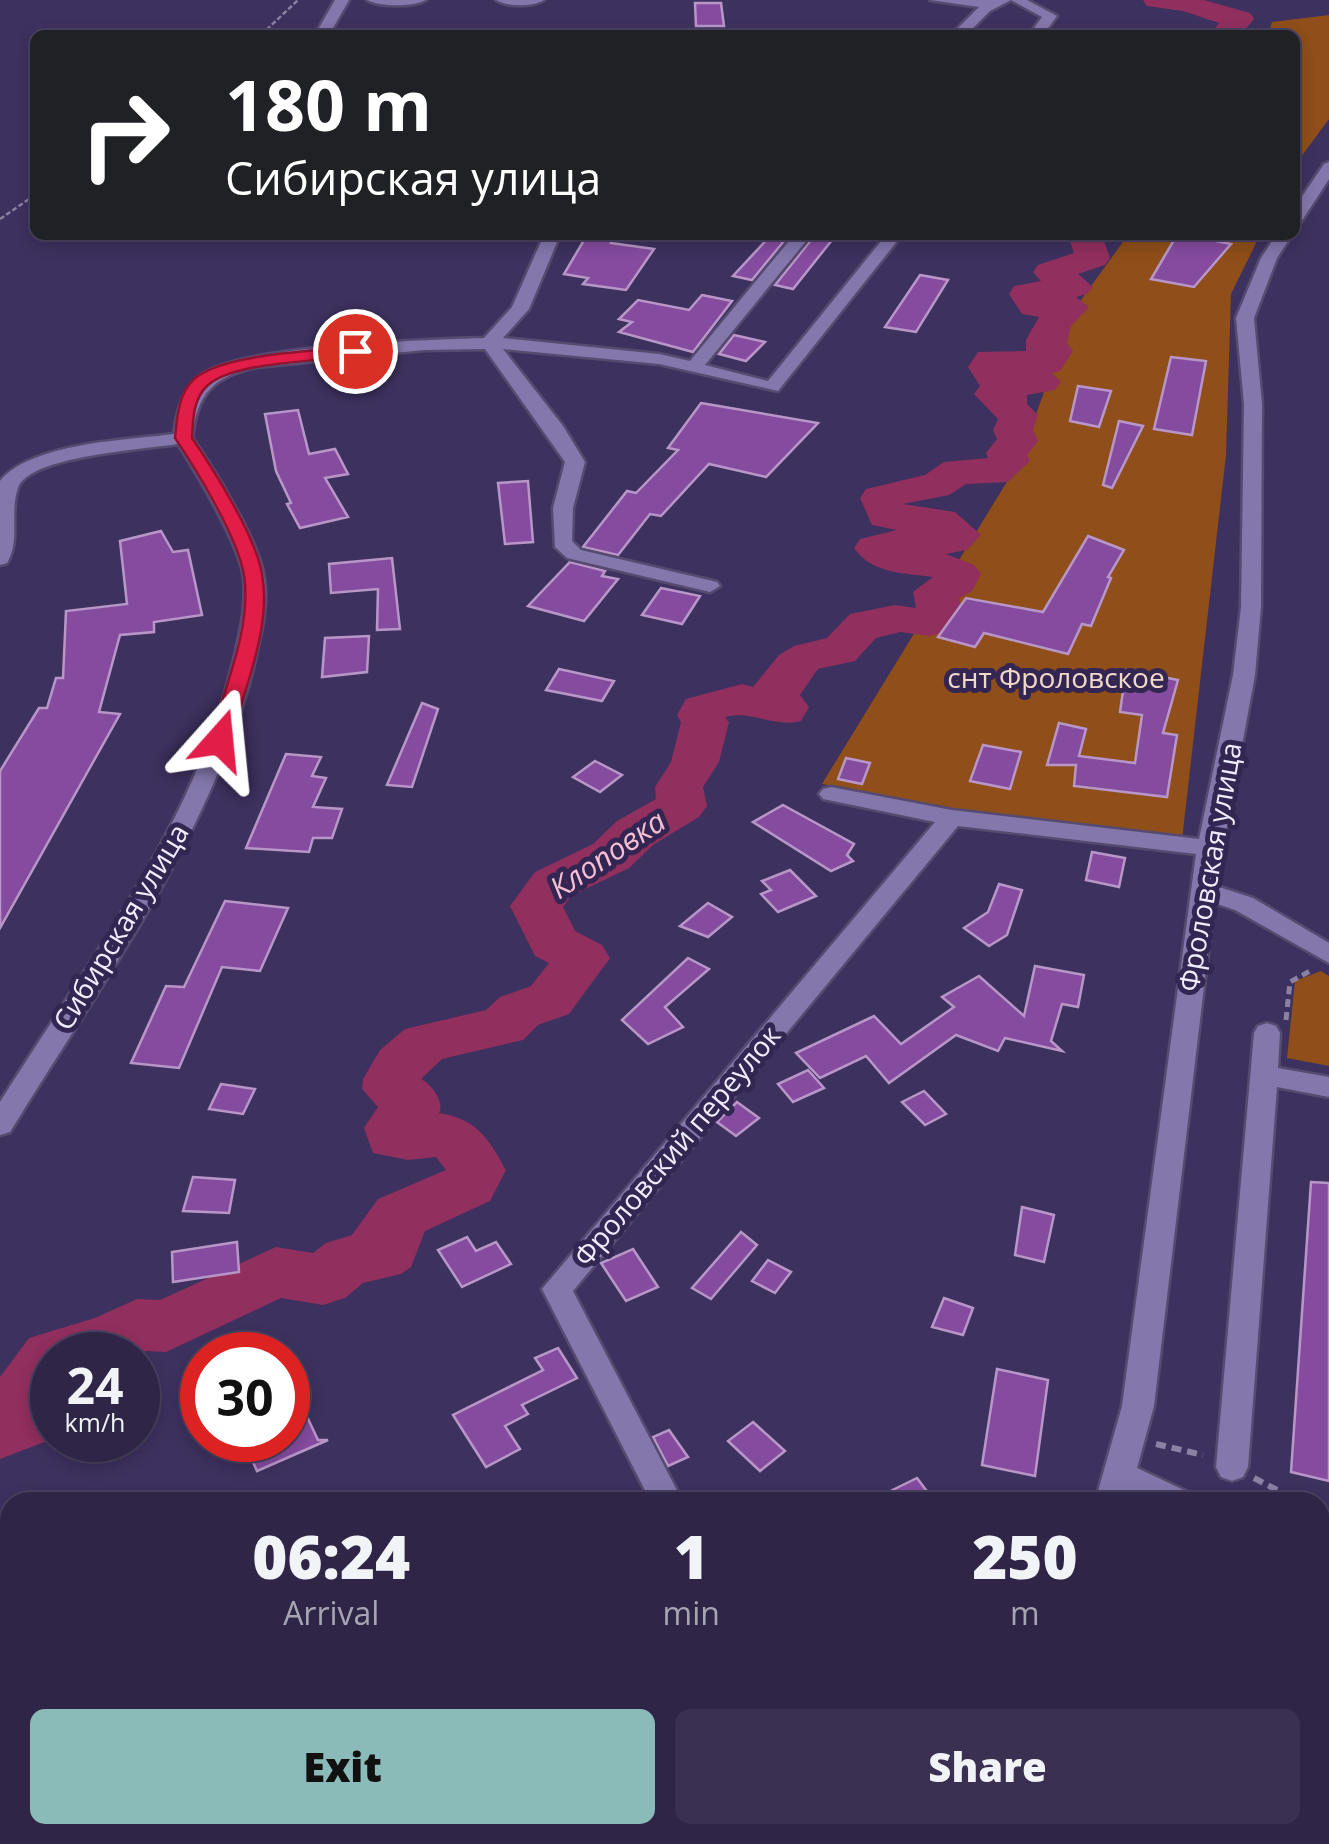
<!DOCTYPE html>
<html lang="en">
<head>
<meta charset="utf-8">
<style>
  body { margin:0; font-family:"Open Sans",sans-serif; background:#3a3152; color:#f1f3f6; height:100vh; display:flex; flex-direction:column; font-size:38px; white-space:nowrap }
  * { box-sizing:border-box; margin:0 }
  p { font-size:32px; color:#a7a5b4 }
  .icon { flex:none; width:55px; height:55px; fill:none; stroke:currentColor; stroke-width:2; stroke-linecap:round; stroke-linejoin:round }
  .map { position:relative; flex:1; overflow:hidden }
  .panel { position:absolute; left:0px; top:1492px; width:1330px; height:352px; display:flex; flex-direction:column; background:#2e2547; border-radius:30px 30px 0 0; box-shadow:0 5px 15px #0003,0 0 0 2px #494260 }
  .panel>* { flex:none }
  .hud { position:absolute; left:30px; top:30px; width:1270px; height:210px; border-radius:15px; box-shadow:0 5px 15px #0003,0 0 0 2px #494260; background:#202124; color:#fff; overflow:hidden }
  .speed { position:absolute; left:30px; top:1332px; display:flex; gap:20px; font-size:50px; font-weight:700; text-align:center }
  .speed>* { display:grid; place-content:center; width:130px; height:130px; border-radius:50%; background:#2e2547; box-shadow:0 5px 15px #0003,0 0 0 2px #494260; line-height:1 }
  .speed small { font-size:25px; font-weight:400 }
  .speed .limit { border:15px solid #d22; background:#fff; color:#111 }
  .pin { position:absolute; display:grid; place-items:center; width:85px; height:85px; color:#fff; margin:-42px; border:5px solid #fff; border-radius:50%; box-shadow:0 2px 10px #0007 }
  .me { position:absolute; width:110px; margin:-55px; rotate:18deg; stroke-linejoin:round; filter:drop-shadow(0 0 8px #0008) }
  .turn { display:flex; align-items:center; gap:35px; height:210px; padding:0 30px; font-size:45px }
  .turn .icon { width:130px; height:130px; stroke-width:2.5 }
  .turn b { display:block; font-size:70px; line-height:85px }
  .eta { display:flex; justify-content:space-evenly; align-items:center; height:170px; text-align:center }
  .eta b { font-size:60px; font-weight:800; line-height:70px }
  .cta { display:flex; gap:20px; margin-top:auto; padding:20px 30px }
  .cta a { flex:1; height:115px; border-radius:15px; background:#8bbbb9; color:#111; font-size:40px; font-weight:800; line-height:115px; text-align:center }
  .cta a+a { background:#3a3152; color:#f1f3f6 }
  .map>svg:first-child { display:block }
  .green { fill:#8f4e1a }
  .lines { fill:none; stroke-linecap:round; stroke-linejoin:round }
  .river { fill:#912f5e; fill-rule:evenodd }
  .building { fill:#854b9f; stroke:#b897c8; stroke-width:2.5 }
  .minor-casing { stroke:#564a70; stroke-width:5 }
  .path-far2 { stroke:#8a81a3; stroke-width:2.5; stroke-dasharray:5 2.5; stroke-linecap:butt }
  .path-far1 { stroke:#8a81a3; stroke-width:5; stroke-dasharray:8 5; stroke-linecap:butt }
  .path { stroke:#8a81a3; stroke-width:6; stroke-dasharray:10 6; stroke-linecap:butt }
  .minor { fill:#8377ab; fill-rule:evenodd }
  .route { fill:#e11d48; stroke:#92132f; stroke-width:2.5 }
  .labels { text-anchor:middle; stroke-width:10; stroke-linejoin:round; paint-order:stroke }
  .park-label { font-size:28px; fill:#f1d9c9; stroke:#332653 }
  .street-label { font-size:28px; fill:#f0ecfe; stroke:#332653 }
  .water-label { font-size:30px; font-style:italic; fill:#f6bfd4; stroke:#332653 }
</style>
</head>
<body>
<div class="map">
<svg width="1329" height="1844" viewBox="0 0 1329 1844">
  <rect width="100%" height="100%" fill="#3d315f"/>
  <g class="green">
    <path d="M1329 15V119L1295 165V35H1268L1272 22Z"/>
    <path d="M1128 235H1260L1231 294 1226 455 1182 840 954 809 822 784 1019 462 1073 311Z"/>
    <path d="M1321 971 1329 976V1066L1287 1058 1295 981Z"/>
  </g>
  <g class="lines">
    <g class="river">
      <path d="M1143 0H1204L1250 13 1254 19 1245 30 1248 35H1216L1213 31 1219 23 1183 11 1147 6Z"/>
      <path d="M1068 235H1102L1110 258 1105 265 1078 274 1093 287 1087 294 1076 297 1089 307 1071 326 1067 343 1073 351 1060 371 1052 373 1061 382 1055 390 1027 395V404L1038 415 1033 430 1038 441 1027 455 1030 461 1008 482 966 484 949 495 903 504 955 512 981 535 967 550 946 554 974 565 981 574 972 591 959 598 961 605 946 632 930 636 900 632 876 638 855 661 818 669 800 695 809 707 801 721C773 728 752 710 725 717L729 722 719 762 703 787 707 806 699 817 653 845 629 868 571 896 563 907 575 931 602 945 610 958 569 1014 538 1025 523 1040 442 1059 421 1079C431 1084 445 1101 439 1113 477 1119 488 1138 506 1170L490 1201 425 1231 411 1267 401 1274 363 1283 345 1298 323 1305 281 1298 166 1352 146 1351 138 1357 52 1355V1439L0 1459V1377L29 1338 95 1318 137 1299 160 1300 276 1247 313 1253 326 1243 352 1235 378 1199 446 1170 436 1157 408 1160 373 1153 364 1128 378 1107 362 1089 363 1079 380 1050 405 1029 486 1010 500 997 531 986 549 963 535 956 510 906 535 872 593 844 617 821 656 799 655 787 671 762 681 722 677 715 686 699 742 684 753 687 779 655 794 646 827 638 850 614 895 605 916 608 913 592 933 577C904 573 872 574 854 548L860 539 897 530 872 525 860 498 866 489 925 475 944 462 988 458 986 453 997 439 993 430 998 419 974 394 980 386 968 367 978 352 1026 351V340L1039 317 1022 314 1009 294 1014 286 1041 281 1033 272 1038 265 1074 253Z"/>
    </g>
  </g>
  <g class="building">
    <path d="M695 3H721L724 26H696Z"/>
    <path d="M587 235H616L611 243 654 249 626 290 583 284 588 278 564 274Z"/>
    <path d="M771 235H789L752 280 733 276Z"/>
    <path d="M815 235H836L793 289 775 285Z"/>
    <path d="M1177 235H1186L1231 244 1194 287 1151 279Z"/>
    <path d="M920 275 948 280 916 332 885 327Z"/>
    <path d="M702 295 732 301 693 352 619 332 632 322 619 319 638 300 689 310Z"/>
    <path d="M734 335 765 342 746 361 719 354Z"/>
    <path d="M1171 357 1206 361 1192 435 1154 429Z"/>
    <path d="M1078 386 1111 391 1099 427 1070 421Z"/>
    <path d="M701 403 818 423 766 477 709 464 661 516 650 514 618 555 583 547 627 491 636 493 678 450 668 448Z"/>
    <path d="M298 410 309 454 335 449 348 474 325 478 348 517 300 528 287 504 291 503 276 471 265 414Z"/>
    <path d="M1119 421 1143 426 1112 488 1103 485Z"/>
    <path d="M528 481 533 542 505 544 498 483Z"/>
    <path d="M161 531 173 552 188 550 202 615 154 622V632L120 635 99 712 120 714 0 928V771L39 708H47L56 678H63L66 611 127 604 120 541Z"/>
    <path d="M1088 536 1124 550 1108 577 1111 578 1091 626 1082 624 1068 654 984 633 975 647 938 637 966 598 1043 612Z"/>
    <path d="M392 558 400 629 377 630 378 589 331 593 329 564Z"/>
    <path d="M570 562 605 571 602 576 618 579 584 621 528 606Z"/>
    <path d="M661 588 700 596 682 624 642 615Z"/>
    <path d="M369 636 367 672 322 677 325 638Z"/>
    <path d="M559 669 614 681 602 701 546 690Z"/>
    <path d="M1126 670 1178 680 1163 733 1177 735 1167 797 1074 786 1076 765H1047L1059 723 1086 729 1079 756 1135 763 1142 715 1120 712Z"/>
    <path d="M422 703 438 709 412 787 387 785Z"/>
    <path d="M983 745 1021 752 1010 789 970 781Z"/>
    <path d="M286 754 321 757 312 776 326 778 313 807 342 809 332 838H313L309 852 246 848Z"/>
    <path d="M846 758 870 763 862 784 838 779Z"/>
    <path d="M595 761 622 775 600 792 573 777Z"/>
    <path d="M783 805 854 844 847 855 853 861 831 871 753 822Z"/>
    <path d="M1092 852 1125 858 1119 887 1086 880Z"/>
    <path d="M790 870 816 896 778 912 761 894 771 890 762 881Z"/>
    <path d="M999 884 1022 890 1007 935 989 946 964 928 988 912Z"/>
    <path d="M225 901 288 908 260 971 222 967 179 1068 131 1063 166 986 184 987Z"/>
    <path d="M708 903 732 917 708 937 680 926Z"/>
    <path d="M688 958 709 969 665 1007 683 1027 648 1044 622 1020Z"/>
    <path d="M1035 966 1084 975 1078 1007 1062 1004 1051 1041 1062 1051 1005 1038 998 1051 956 1035 889 1083 866 1056 820 1078 796 1053 874 1016 901 1044 954 1007 942 997 979 976 1024 1016Z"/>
    <path d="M808 1070 824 1088 793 1102 778 1084Z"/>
    <path d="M221 1084 255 1089 243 1114 209 1109Z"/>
    <path d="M924 1091 946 1114 925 1125 902 1102Z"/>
    <path d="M737 1102 759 1118 736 1136 717 1122Z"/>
    <path d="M193 1177 235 1180 229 1213 183 1211Z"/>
    <path d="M1311 1182 1329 1183V1481L1291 1472Z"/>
    <path d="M1022 1207 1054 1215 1044 1262 1015 1255Z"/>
    <path d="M741 1232 757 1245 711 1299 692 1288Z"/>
    <path d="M467 1237 476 1251 496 1242 511 1264 462 1287 438 1250Z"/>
    <path d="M237 1242 239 1272 173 1282 172 1252Z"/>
    <path d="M633 1249 658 1287 626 1301 601 1263Z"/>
    <path d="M768 1260 791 1272 775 1293 752 1281Z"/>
    <path d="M944 1298 973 1308 963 1335 932 1327Z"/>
    <path d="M558 1348 577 1378 522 1405 528 1414 505 1426 520 1449 486 1467 453 1415 543 1370 535 1358Z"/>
    <path d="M997 1369 1048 1380 1035 1476 982 1465Z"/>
    <path d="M288 1376 318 1440H328L257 1471 243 1440H288Z"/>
    <path d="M753 1422 785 1451 760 1471 728 1441Z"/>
    <path d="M669 1430 688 1457 668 1466 653 1437Z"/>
    <path d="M917 1478 935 1502H868Z"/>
  </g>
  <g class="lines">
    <defs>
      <g id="minor">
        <path d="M335 0H349L329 35H315Z"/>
        <path d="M367 0H426C413 7 380 7 367 0Z"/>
        <path d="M496 0H544C533 7 507 7 496 0Z"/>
        <path d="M930 0H1027L1057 16 1043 35H1029L1042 17 1011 0 990 11 966 35H951L979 7Z"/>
        <path d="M1329 162V179L1301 222 1295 224V207L1324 164Z"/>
        <path d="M544 235H560L529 309 503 338 659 354 690 361 794 235H811L705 365 768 381 886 235H902L778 391 659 364 503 349 563 426 585 462 573 508 572 541 581 550 717 582 720 586 710 592 567 558 555 547 553 508 565 462 485 349 424 350 257 367C213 376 197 394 192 438 214 469 255 536 263 572 269 599 262 629 256 655 219 826 100 984 10 1132L0 1135V1102C89 960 197 821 235 655 241 629 248 599 243 572 236 540 197 473 178 444 147 449 28 456 18 488 9 513 21 539 7 563L0 565V481C31 443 127 440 174 434 177 413 181 393 197 378 233 345 429 340 484 338L512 307Z"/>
        <path d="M1276 235H1292L1277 258 1254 318 1262 404 1261 607 1255 675 1216 886 1253 898 1329 943V963L1235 910 1214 903 1154 1406 1137 1468 1188 1492 1193 1502H1145L1129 1495 1127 1502H1095L1122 1406 1196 854 958 826 573 1291 683 1502H651L542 1289 935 822 823 799 819 794 823 789 831 787 952 810 1199 839 1233 675 1241 607 1244 404 1236 318 1261 258Z"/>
        <path d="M1267 1023 1276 1026 1280 1033 1278 1068 1329 1077V1097L1277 1087 1248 1467 1243 1477 1232 1481 1221 1477 1216 1467 1254 1033 1258 1026Z"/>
        <path d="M0 1516 10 1520V1612L0 1609Z"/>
        <path d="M1320 1534 1329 1536V1566L1320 1564Z"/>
        <path d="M1320 1609 1329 1613V1650L1320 1646Z"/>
        <path d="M25 1835H61L62 1844H26Z"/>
        <path d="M854 1835H929L926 1844H857Z"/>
        <path d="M1176 1835H1212L1215 1844H1179Z"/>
      </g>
    </defs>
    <use href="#minor" class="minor-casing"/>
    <g class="path-far2">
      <path d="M261 35 298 0"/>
      <path d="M0 219 35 195"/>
    </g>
    <path class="path-far1" d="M1286 1020 1290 982 1312 970"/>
    <g class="path">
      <path d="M1156 1444 1203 1455"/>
      <path d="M1254 1478 1300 1502"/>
      <path d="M1320 1513 1329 1518"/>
      <path d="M0 1729 10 1727"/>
    </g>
    <use href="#minor" class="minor"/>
  </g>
  <path class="route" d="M355 346 363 351 360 354C322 363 234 360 207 386 193 399 193 420 192 438 214 470 256 537 262 574 272 627 244 689 231 740L220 746 213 745 210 740C224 689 252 628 244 575 238 538 196 469 175 438 177 418 178 394 194 379 224 353 314 352 355 346Z"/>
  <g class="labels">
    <g class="park-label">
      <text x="1056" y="688">снт Фроловское</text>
    </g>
    <g class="street-label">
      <text transform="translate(1210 867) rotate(-80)" y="10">Фроловская улица</text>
      <text transform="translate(121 927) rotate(-59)" y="10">Сибирская улица</text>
      <text transform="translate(677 1146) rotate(-50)" y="10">Фроловский переулок</text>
    </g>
    <g class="water-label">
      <text transform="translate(608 855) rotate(-34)" y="10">Клоповка</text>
    </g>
  </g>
</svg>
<div class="speed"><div>24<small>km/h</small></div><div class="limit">30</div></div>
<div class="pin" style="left:355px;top:351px;background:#d93025"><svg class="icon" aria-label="arrive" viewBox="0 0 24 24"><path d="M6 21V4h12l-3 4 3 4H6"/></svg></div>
<svg class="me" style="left:220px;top:740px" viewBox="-20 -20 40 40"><path d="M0-17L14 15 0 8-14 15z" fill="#e11d48" stroke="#fff" stroke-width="4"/></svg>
<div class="hud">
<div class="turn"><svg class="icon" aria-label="right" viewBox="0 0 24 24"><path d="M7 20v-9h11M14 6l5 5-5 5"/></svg><div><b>180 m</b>Сибирская улица</div></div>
</div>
<section class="panel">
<div class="eta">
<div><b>06:24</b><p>Arrival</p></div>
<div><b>1</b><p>min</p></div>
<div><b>250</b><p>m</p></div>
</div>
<div class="cta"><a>Exit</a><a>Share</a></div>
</section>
</div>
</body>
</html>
